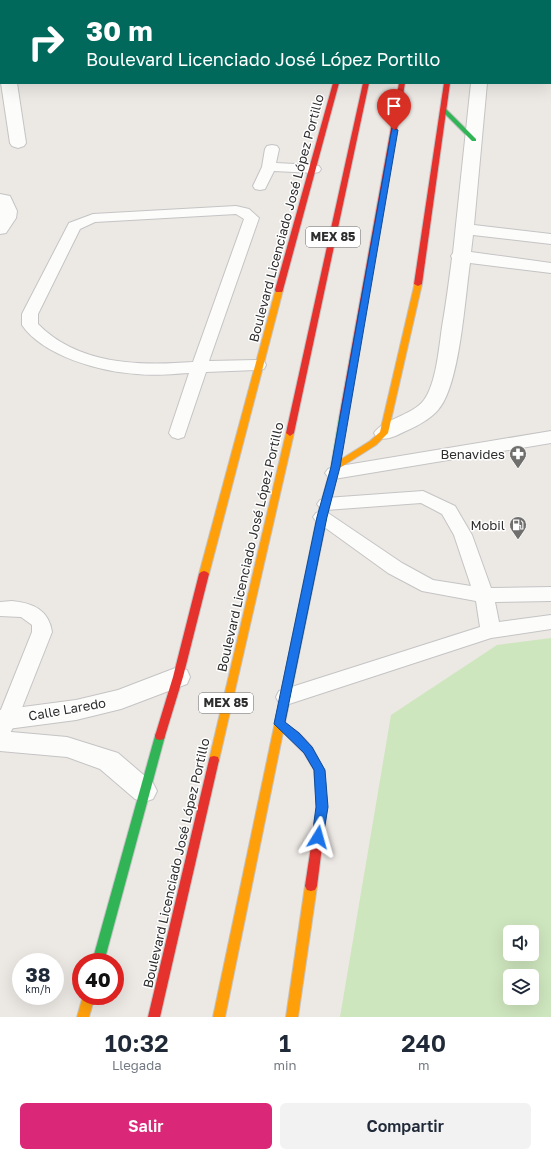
<!DOCTYPE html>
<html lang="es">
<head>
<meta charset="utf-8">
<style>
  body { margin:0; font-family:"Golos Text",sans-serif; background:#f2f2f3; color:#1f2937; height:100vh; display:flex; flex-direction:column; font-size:15px; white-space:nowrap }
  * { box-sizing:border-box; margin:0 }
  p { font-size:13px; color:#747a83 }
  .icon { flex:none; width:22px; height:22px; fill:none; stroke:currentColor; stroke-width:2; stroke-linecap:round; stroke-linejoin:round }
  .map { position:relative; height:1017px; overflow:hidden }
  .details { display:flex; flex-direction:column; background:#fff; flex:1 }
  .details>* { flex:none }
  .guide { position:absolute; left:0px; top:0px; width:551px; height:84px; box-shadow:0 4px 16px #0002; background:#00695c; color:#fff; overflow:hidden }
  .fabs { position:absolute; left:503px; top:925px; display:grid; gap:8px }
  .fabs a { display:grid; place-items:center; width:36px; height:36px; border-radius:6px; background:#fff; box-shadow:0 4px 16px #0002; font-size:20px }
  .speed { position:absolute; left:12px; top:953px; display:flex; gap:8px; font-size:20px; font-weight:700; text-align:center }
  .speed>* { display:grid; place-content:center; width:52px; height:52px; border-radius:50%; background:#fff; box-shadow:0 4px 16px #0002; line-height:1 }
  .speed small { font-size:10px; font-weight:400 }
  .speed .limit { border:6px solid #d22; background:#fff; color:#111 }
  .pin { position:absolute; display:grid; place-items:center; width:34px; height:34px; color:#fff; margin:-41px -17px; border-radius:50% 50% 50% 0; rotate:-45deg; box-shadow:0 0 4px #0007 }
  .pin .icon { rotate:45deg }
  .me { position:absolute; width:44px; margin:-22px; rotate:8deg; stroke-linejoin:round; filter:drop-shadow(0 0 3px #0008) }
  .turn { display:flex; align-items:center; gap:14px; height:84px; padding:0 20px; font-size:18px }
  .turn .icon { width:52px; height:52px; stroke-width:2.5 }
  .turn b { display:block; font-size:28px; line-height:34px }
  .eta { display:flex; justify-content:space-evenly; align-items:center; height:68px; text-align:center }
  .eta b { font-size:24px; font-weight:600; line-height:28px }
  .action { display:flex; gap:8px; margin-top:auto; padding:8px 20px }
  .action a { flex:1; height:46px; border-radius:6px; background:#db2777; color:#fff; font-size:16px; font-weight:600; line-height:46px; text-align:center }
  .action a+a { background:#f2f2f3; color:#1f2937 }
  .map>svg:first-child { display:block }
  .green { fill:#cee6be; fill-rule:evenodd }
  .lines { fill:none; stroke-linecap:round; stroke-linejoin:round }
  .lane-casing { stroke:#c5c4c5; stroke-width:2 }
  .street-casing { stroke:#c5c4c5; stroke-width:2 }
  .fast-casing { stroke:#c5c4c5; stroke-width:2 }
  .slow-casing { stroke:#c5c4c5; stroke-width:2 }
  .jam-casing { stroke:#c5c4c5; stroke-width:2 }
  .lane { fill:#fcfcfb; fill-rule:evenodd }
  .street { fill:#fcfcfb; fill-rule:evenodd }
  .fast { fill:#30b455; fill-rule:evenodd }
  .slow { fill:#ff9f0a; fill-rule:evenodd }
  .jam { fill:#e5322d; fill-rule:evenodd }
  .route { fill:#1a73e8; stroke:#114b97 }
  .labels { text-anchor:middle; stroke-width:3; stroke-linejoin:round; paint-order:stroke }
  .shield { fill:#fff; stroke:#6d6d6d; stroke-width:1 }
  .shield-label { font-size:12px; font-weight:bold; fill:#2e2e2e }
  .street-label { font-size:13px; fill:#2e2e2e; stroke:#fff }
  .poi-label { font-size:13px; fill:#2e2e2e; stroke:#fff; text-anchor:end }
</style>
</head>
<body>
<div class="map">
<svg width="551" height="1017" viewBox="0 0 551 1017">
  <rect width="100%" height="100%" fill="#ece8e4"/>
  <path class="green" d="M551 638V1017H340L391 715 497 645ZM510 932H532V954H510ZM510 976H532V998H510Z"/>
  <g class="lines">
    <defs>
      <g id="lane">
        <path d="M272 145 277 146 279 149 276 163 314 165 319 166 321 169 319 172 314 173 274 171 265 189 260 190 255 189 253 186 262 167 265 149 267 146Z"/>
        <path d="M236 206 249 209 259 218 209 361 258 360 264 361 266 365 264 369 258 370 206 372 184 437 178 439 172 437 169 433 189 373C172 374 154 376 137 374 101 372 43 356 22 325V314L69 223 93 214ZM236 214 244 219 193 362C140 366 78 365 38 324V314L80 229 95 222Z"/>
        <path d="M551 431V443L334 479 328 477 325 473 328 469 334 467Z"/>
        <path d="M423 491 455 506 472 535 491 588 551 587V601L495 602 499 622 551 615V629L491 638 286 705 279 703 276 697 279 691 480 627 476 601 422 591 388 573 316 521 313 517 316 513 322 511 328 513 402 563 433 580 471 586 454 535 442 514 421 503 326 510 320 508 317 504 320 500 326 498Z"/>
        <path d="M12 601C33 603 49 610 52 632L18 718 7 739 0 741V712L32 632V625L21 617 0 616V602Z"/>
      </g>
      <g id="street">
        <rect x="480" y="0" width="14" height="1"/>
        <rect x="0" y="16" width="1" height="15"/>
        <path d="M1 83H17L26 143 24 146 18 148 12 146 10 143Z"/>
        <path d="M471 83H487L474 225 551 234V244L473 235 471 252 551 263V273L470 263C465 297 460 386 438 410 431 418 418 426 408 430 397 435 388 441 377 438L374 433C382 420 413 415 424 400 436 384 439 348 442 327 446 304 449 281 452 258L451 256 453 253Z"/>
        <path d="M0 194 10 196 17 211 16 218 6 233 0 234Z"/>
        <path d="M178 667 187 670 190 677 187 684 121 709 76 720 0 730V710L76 700 118 690Z"/>
        <path d="M0 731 67 737 118 753 153 783 157 791 153 799 144 802 135 799 100 769 67 757 0 751Z"/>
      </g>
      <g id="fast">
        <path d="M443 107 445 108 476 139V141H472L441 110V108Z"/>
        <path d="M343 415 347 418 339 467 327 517 288 708 287 711 283 712 279 711 278 708 317 517 331 467 339 418Z"/>
        <path d="M160 732 164 733 165 736 104 962H92L155 736 156 733Z"/>
      </g>
      <g id="slow">
        <rect x="355" y="0" width="6" height="1"/>
        <rect x="414" y="0" width="6" height="1"/>
        <path d="M415 282H418L422 284 388 433 376 445 338 469H332L331 467 332 465 370 441 380 432Z"/>
        <path d="M276 288H282L283 290 209 574 207 576H201L199 574Z"/>
        <path d="M290 430 294 433 219 760 218 763 214 764 210 763 209 760 286 433Z"/>
        <path d="M283 704 287 705 288 708 225 1017H213L278 708 279 705Z"/>
        <path d="M311 881 315 882 317 886 298 1017H286L305 886 307 882Z"/>
        <path d="M83 996H95L89 1017H77Z"/>
      </g>
      <g id="jam">
        <rect x="381" y="0" width="6" height="1"/>
        <path d="M447 0H453L454 1H448Z"/>
        <path d="M333 83H339L283 290 282 292H276L275 290Z"/>
        <path d="M363 83H369L294 433 290 436 286 433Z"/>
        <path d="M399 83H405L347 418 343 421 339 418Z"/>
        <path d="M444 83H450L422 284 418 286 414 284Z"/>
        <path d="M204 571 207 572 209 574 183 677 165 736 164 739 160 740 156 739 155 736 173 677 199 574 201 572Z"/>
        <path d="M280 720 299 733 312 747 324 770 327 807 317 886 315 890 311 891 307 890 305 886 317 807 314 770 304 753 275 724 276 721Z"/>
        <path d="M214 756 218 757 219 760 160 1017H148L209 760 210 757Z"/>
      </g>
    </defs>
    <use href="#lane" class="lane-casing"/>
    <use href="#street" class="street-casing"/>
    <use href="#fast" class="fast-casing"/>
    <use href="#slow" class="slow-casing"/>
    <use href="#jam" class="jam-casing"/>
    <use href="#lane" class="lane"/>
    <use href="#street" class="street"/>
    <use href="#fast" class="fast"/>
    <use href="#slow" class="slow"/>
    <use href="#jam" class="jam"/>
  </g>
  <path class="route" d="M392 128 398 130 340 467 327 517 285 722 299 733 312 747 325 770 328 807 323 837 322 841 318 842 314 841 312 837 316 807 314 770 304 753 274 724 317 517 331 467Z"/>
  <defs>
    <symbol id="pharmacy-pin" viewBox="-11 -11 22 30"><path d="M0 17L-7.5 6A9.5 9.5 0 1 1 7.5 6Z" fill="#706f6e" stroke="#fff"/><path d="M-2-6h4v4h4v4h-4v4h-4v-4h-4v-4h4Z" fill="#fff"/></symbol>
    <symbol id="fuel-pin" viewBox="-11 -11 22 30"><path d="M0 17L-7.5 6A9.5 9.5 0 1 1 7.5 6Z" fill="#706f6e" stroke="#fff"/><path d="M-5.5-6h7V0h2V4h1.3V-2.5L3-4.5l.8-.8L6-3V5H2.5V1h-1V6h-7ZM-4.2-4.7v3.2H.2V-4.7Z" fill="#fff"/></symbol>
  </defs>
  <g fill-rule="evenodd">
    <use href="#pharmacy-pin" x="508" y="444" width="20" height="27"/>
    <use href="#fuel-pin" x="508" y="515" width="20" height="27"/>
  </g>
  <g class="labels">
    <g class="shield">
      <rect x="306" y="227" width="54" height="20" rx="3"/>
      <rect x="199" y="693" width="54" height="20" rx="3"/>
    </g>
    <g class="shield-label">
      <text x="333" y="241">MEX 85</text>
      <text x="226" y="707">MEX 85</text>
    </g>
    <g class="street-label">
      <text transform="translate(286 218) rotate(-75)" y="5">Boulevard Licenciado José López Portillo</text>
      <text transform="translate(250 547) rotate(-77)" y="5">Boulevard Licenciado José López Portillo</text>
      <text transform="translate(67 709) rotate(-10)" y="5">Calle Laredo</text>
      <text transform="translate(176 863) rotate(-77)" y="5">Boulevard Licenciado José López Portillo</text>
    </g>
    <g class="poi-label">
      <text x="505" y="459">Benavides</text>
      <text x="505" y="530">Mobil</text>
    </g>
  </g>
</svg>
<div class="fabs">
<a><svg class="icon" aria-label="sound" viewBox="0 0 24 24"><path d="M4 9h4l5-4v14l-5-4H4zM17 9q2 3 0 6"/></svg></a>
<a><svg class="icon" aria-label="layers" viewBox="0 0 24 24"><path d="M12 4l9 5-9 5-9-5zM3 14l9 5 9-5"/></svg></a>
</div>
<div class="speed"><div>38<small>km/h</small></div><div class="limit">40</div></div>
<div class="pin" style="left:394px;top:130px;background:#d93025"><svg class="icon" aria-label="arrive" viewBox="0 0 24 24"><path d="M6 21V4h12l-3 4 3 4H6"/></svg></div>
<svg class="me" style="left:318px;top:837px" viewBox="-20 -20 40 40"><path d="M0-17L14 15 0 8-14 15z" fill="#1a73e8" stroke="#fff" stroke-width="4"/></svg>
<div class="guide">
<div class="turn"><svg class="icon" aria-label="right" viewBox="0 0 24 24"><path d="M7 20v-9h11M14 6l5 5-5 5"/></svg><div><b>30 m</b>Boulevard Licenciado José López Portillo</div></div>
</div>
</div>
<section class="details">
<div class="eta">
<div><b>10:32</b><p>Llegada</p></div>
<div><b>1</b><p>min</p></div>
<div><b>240</b><p>m</p></div>
</div>
<div class="action"><a>Salir</a><a>Compartir</a></div>
</section>
</body>
</html>
